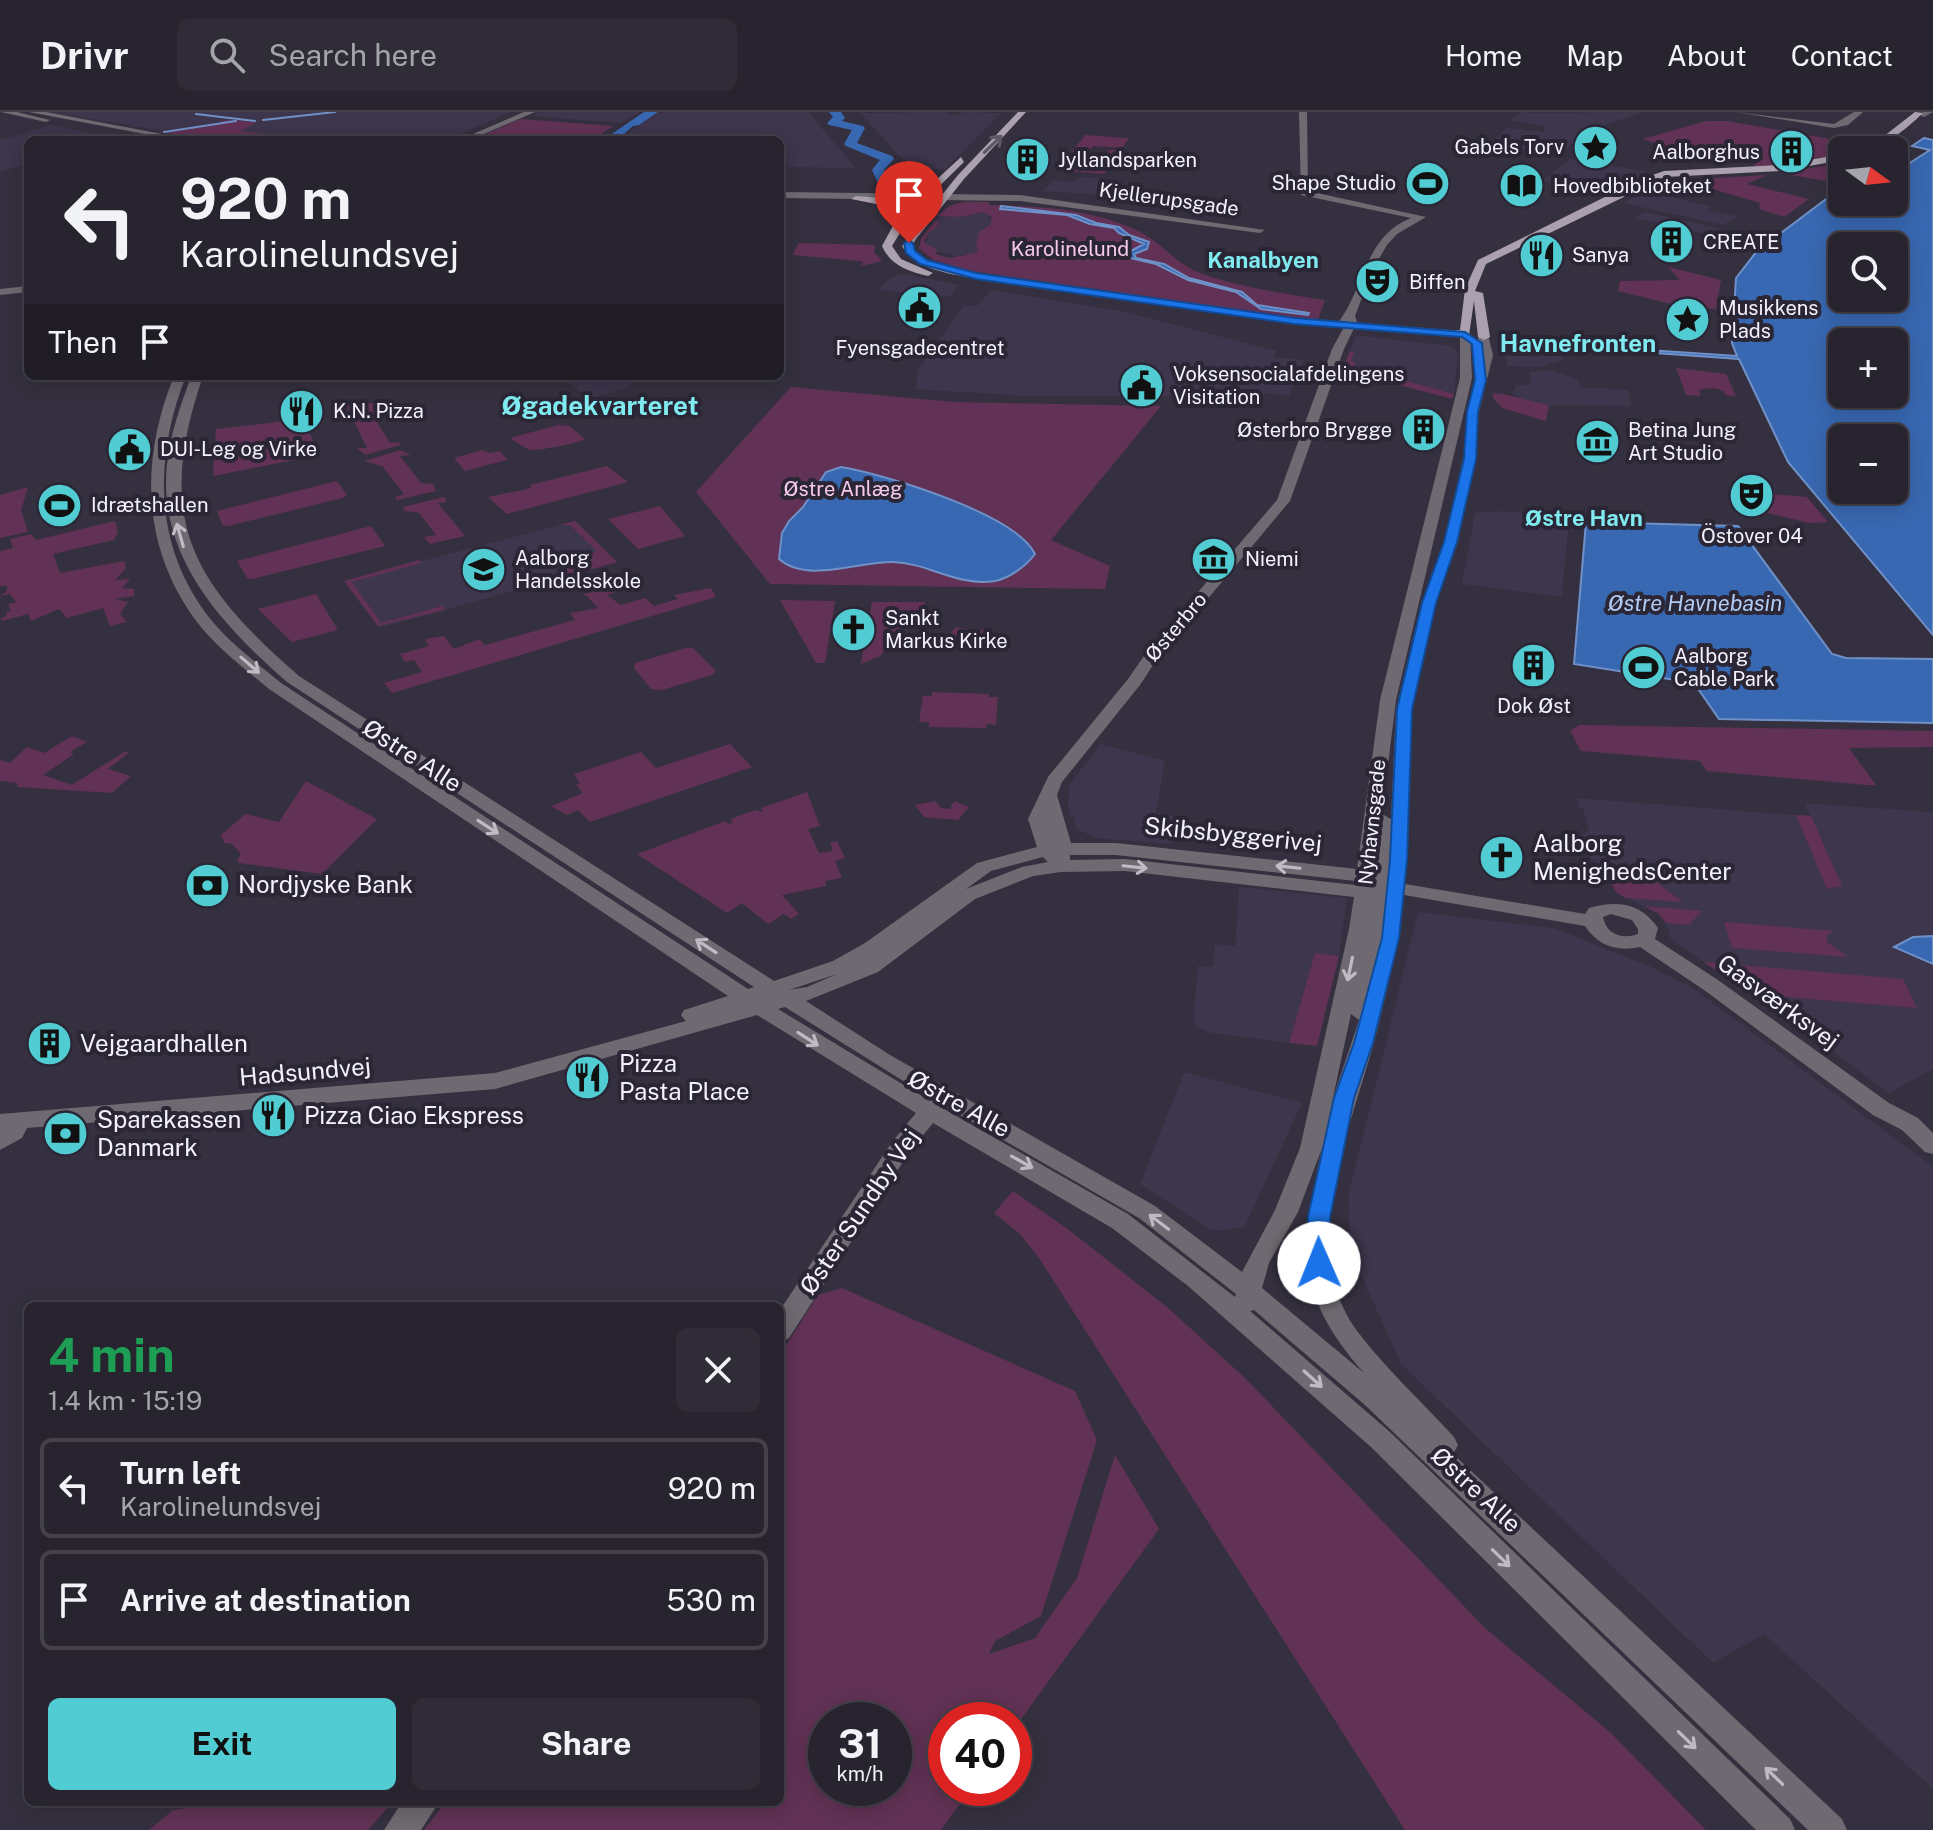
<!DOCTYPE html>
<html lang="en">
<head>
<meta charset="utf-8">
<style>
  body { margin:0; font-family:"Public Sans",sans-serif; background:#302c37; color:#f1f3f6; height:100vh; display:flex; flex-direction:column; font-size:30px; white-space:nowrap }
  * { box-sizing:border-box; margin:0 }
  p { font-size:26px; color:#a5a4aa }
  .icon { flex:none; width:44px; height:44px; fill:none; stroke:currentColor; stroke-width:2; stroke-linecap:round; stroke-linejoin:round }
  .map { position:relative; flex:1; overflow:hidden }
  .side { position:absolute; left:24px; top:1190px; width:760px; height:504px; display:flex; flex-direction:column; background:#28242f; border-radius:12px; box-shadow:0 4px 20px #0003,0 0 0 2px #44414b }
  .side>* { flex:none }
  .hud { position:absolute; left:24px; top:24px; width:760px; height:244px; border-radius:12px; box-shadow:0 4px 20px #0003,0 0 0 2px #44414b; background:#28242f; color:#f1f3f6; overflow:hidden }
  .needle { width:52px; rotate:105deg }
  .fabs { position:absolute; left:1828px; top:24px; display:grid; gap:16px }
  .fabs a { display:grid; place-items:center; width:80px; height:80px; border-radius:12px; background:#28242f; box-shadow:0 4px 20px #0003,0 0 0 2px #44414b; font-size:40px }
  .speed { position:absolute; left:808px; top:1590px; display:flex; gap:16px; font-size:40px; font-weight:700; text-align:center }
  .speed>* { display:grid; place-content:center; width:104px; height:104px; border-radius:50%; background:#28242f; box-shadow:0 4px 20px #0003,0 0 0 2px #44414b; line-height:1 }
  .speed small { font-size:20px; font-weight:400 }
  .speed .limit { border:12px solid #d22; background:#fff; color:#111 }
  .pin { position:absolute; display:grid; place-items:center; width:68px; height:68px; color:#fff; margin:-82px -34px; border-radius:50% 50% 50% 0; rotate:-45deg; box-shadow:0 0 8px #0007 }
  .pin .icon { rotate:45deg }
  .me { position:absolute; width:88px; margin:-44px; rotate:359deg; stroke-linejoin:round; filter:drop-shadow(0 0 6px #0008) }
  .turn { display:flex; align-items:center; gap:28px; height:168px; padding:0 24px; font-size:36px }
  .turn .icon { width:104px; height:104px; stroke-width:2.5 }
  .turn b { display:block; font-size:56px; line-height:68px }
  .then { display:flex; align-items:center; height:76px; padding:0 24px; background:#0003; gap:16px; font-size:30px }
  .round { display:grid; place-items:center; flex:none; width:84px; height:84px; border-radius:12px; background:#302c37 }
  .head { display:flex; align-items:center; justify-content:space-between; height:136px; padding:0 24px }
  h1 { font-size:48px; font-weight:700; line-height:60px; color:#1e9e55 }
  .action { display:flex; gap:16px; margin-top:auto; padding:16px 24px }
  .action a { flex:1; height:92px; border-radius:12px; background:#51ccd2; color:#111; font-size:32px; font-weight:700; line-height:92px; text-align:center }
  .action a+a { background:#302c37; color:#f1f3f6 }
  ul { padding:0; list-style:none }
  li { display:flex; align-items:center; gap:24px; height:100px; margin:0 16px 12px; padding:0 8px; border:4px solid #44414b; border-radius:12px }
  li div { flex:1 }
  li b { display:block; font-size:30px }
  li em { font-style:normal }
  header { display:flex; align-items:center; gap:48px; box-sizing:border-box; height:112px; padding:0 40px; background:#28242f; border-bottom:2px solid #44414b }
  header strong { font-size:38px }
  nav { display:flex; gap:44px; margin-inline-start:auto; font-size:28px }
  .search { width:560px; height:72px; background:#302c37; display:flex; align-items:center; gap:20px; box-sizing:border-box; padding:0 28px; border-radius:12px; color:#a5a4aa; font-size:30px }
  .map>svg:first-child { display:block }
  .built { fill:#3d364c }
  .green { fill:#613255; fill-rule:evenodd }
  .water { fill:#3868b1; stroke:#7091c8; stroke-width:2; fill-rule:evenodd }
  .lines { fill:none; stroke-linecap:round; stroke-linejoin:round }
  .stream { stroke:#7091c8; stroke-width:2 }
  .river { fill:#3868b1; fill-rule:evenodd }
  .minor { fill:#6f6a71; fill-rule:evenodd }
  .major { fill:#aba0ae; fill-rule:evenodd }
  .oneway { stroke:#5e5765 }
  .oneway2 { stroke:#bfbbc4 }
  .route { fill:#1a73e8; stroke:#114b97; stroke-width:2 }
  .labels { text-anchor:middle; stroke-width:8; stroke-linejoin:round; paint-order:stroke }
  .far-poi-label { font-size:20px; fill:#f4f1fc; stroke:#2b2635; text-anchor:start }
  .far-street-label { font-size:20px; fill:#f4f1fc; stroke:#2b2635 }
  .far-park-label { font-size:20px; fill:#f6cae8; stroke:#2b2635 }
  .far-neighbourhood-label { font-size:22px; font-weight:bold; fill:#7febf0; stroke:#2b2635 }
  .far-water-label { font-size:22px; font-style:italic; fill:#b1cbf3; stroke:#2b2635 }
  .far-quarter-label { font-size:24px; font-weight:bold; fill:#7febf0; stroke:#2b2635 }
  .street-label { font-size:24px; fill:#f4f1fc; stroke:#2b2635 }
  .poi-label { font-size:24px; fill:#f4f1fc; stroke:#2b2635; text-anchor:start }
  .far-district-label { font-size:26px; font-weight:bold; fill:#7febf0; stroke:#2b2635 }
</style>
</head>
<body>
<header>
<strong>Drivr</strong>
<div class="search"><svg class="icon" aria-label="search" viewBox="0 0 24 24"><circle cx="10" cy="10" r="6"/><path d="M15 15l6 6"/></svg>Search here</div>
<nav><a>Home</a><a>Map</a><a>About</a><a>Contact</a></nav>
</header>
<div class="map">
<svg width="1933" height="1718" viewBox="0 0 1933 1718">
  <rect width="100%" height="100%" fill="#35303f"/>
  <g class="built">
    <path d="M50 0H511L447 28H215Z"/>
    <path d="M538 0H640L621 11 532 4Z"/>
    <path d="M659 0H808L856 56 780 55V28H617Z"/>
    <path d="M946 0 953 4 965 0 1001 1 945 57 911 56 860 1Z"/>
    <path d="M1523 0 1531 1 1644 0 1596 16 1559 41 1491 32 1506 16 1544 20V14L1511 9 1516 2Z"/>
    <path d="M52 13 116 26 28 28V52L0 59V28Z"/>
    <path d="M1570 47 1638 58 1650 62 1599 83 1542 69Z"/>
    <path d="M1080 65 1114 67 1103 83 1043 79 1053 68 1072 70Z"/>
    <path d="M1644 79 1711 94 1707 99 1737 104 1723 113 1623 91Z"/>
    <path d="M984 100 992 108 990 113 982 117 979 140 956 144 936 139 925 131 938 104 961 105Z"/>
    <path d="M1645 100 1726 118 1714 124 1633 106Z"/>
    <path d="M901 162 910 163 959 173 950 185 877 178 889 167Z"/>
    <path d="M991 178 1122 199 1277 239 1274 245 1304 248 1289 284 1264 281 1262 285 1025 284 915 277 918 258 964 193 977 194Z"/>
    <path d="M1363 224 1452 234 1458 241 1454 282 1345 251 1355 225Z"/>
    <path d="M1504 235 1559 239 1563 248 1541 255 1507 254Z"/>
    <path d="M1550 258 1577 267 1581 275 1628 278 1632 294 1549 293 1525 289 1513 282 1516 274 1531 272 1529 260Z"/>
    <path d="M562 264H642L628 275 589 287Z"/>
    <path d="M1496 399 1559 403 1562 406 1568 417 1562 485 1462 472 1475 401Z"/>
    <path d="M576 409 617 450 383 515 378 514 344 469Z"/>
    <path d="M1101 632 1165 649 1156 701 1177 704 1172 732 1096 726 1075 716V705H1070L1068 693 1069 673Z"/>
    <path d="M1576 686 1810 704 1805 691 1933 700V824L1913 825 1895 835 1933 852V957L1889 981 1755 882H1750L1671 827 1666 811 1658 802 1616 780 1602 755 1582 738 1578 724 1589 719 1583 697 1579 696Z"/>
    <path d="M1239 775 1347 786 1339 844 1315 841 1289 931 1212 921 1196 915 1193 908 1198 854 1213 855 1215 832 1235 834Z"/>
    <path d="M1418 800 1554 816 1649 854 1693 876 1933 1055V1677L1764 1522 1713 1551 1401 1252 1351 1141 1348 1085Z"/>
    <path d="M1184 960 1302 991 1244 1116 1212 1119 1140 1072Z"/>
  </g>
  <g class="green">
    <path d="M521 7 613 14 592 28H472Z"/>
    <path d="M226 8 257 10 241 19 317 28H215L158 20 208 14Z"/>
    <path d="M1706 9H1727L1865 33 1855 38H1842V42L1750 58 1756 51 1667 35 1642 27Z"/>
    <path d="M1085 23 1125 26H1129L1122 36 1093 34 1082 48 1099 50 1109 38H1120L1104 62 1058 58Z"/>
    <path d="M1842 51V68L1837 71 1780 61Z"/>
    <path d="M1767 63 1747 72 1809 87 1784 105 1759 97 1760 91 1706 75 1666 69Z"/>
    <path d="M989 90V93C1039 94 1094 97 1140 120 1162 131 1176 152 1200 161 1238 175 1287 182 1325 188L1318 208 1292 205 970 159 933 148 919 136 921 127 936 108 939 112 928 122 924 130 938 139 935 142 950 146 978 140 976 133 979 120 990 113 992 106 984 100 961 105 938 104C952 87 968 90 989 90Z"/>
    <path d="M799 131 875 133 874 140 882 149 861 154 863 150 859 149 792 143Z"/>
    <path d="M1668 155 1721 168 1716 197 1667 191 1618 179 1620 169 1680 168Z"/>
    <path d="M1350 239 1354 240 1351 249 1356 251 1354 254 1454 282 1452 287 1342 258Z"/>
    <path d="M1676 256 1726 262 1736 284 1724 283 1725 280C1715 275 1708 276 1699 278L1701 284 1686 283Z"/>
    <path d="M791 275 954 290 1161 294 1051 428 1110 454 1105 477 770 472 696 380Z"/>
    <path d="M1493 281C1513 282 1529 290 1549 293L1546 309 1502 296 1493 286Z"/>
    <path d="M373 291 375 307 390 331 399 330 401 333 365 343 357 336H367L346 293Z"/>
    <path d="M303 307 319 341 315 344 213 364 216 317Z"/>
    <path d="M558 313 569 314 585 327C580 331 537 339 530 338 526 337 514 329 510 326Z"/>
    <path d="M400 338 411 343 400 344 421 371 433 372 436 379 397 388 395 385 404 382 382 354 364 349Z"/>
    <path d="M482 338 490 341 500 339 507 348 465 359 454 346Z"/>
    <path d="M607 354 628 370 507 402 488 385 532 376 530 373Z"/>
    <path d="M337 369 347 383 343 386 228 414H223L217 399Z"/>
    <path d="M28 375 21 398 28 420 0 426V383Z"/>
    <path d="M1771 382 1807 385 1828 410 1809 411 1767 401Z"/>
    <path d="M444 385 447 390 438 391 465 424 430 432 424 425 436 423 419 401 405 399 403 395Z"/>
    <path d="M660 394 685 424 638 437 608 407Z"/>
    <path d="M115 409 118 420 114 428 53 442 60 461 124 449 126 456 115 468 130 467 122 476 134 477V484L115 487 128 490 120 502 127 510 110 514 103 496 67 506 59 497 31 509 28 502 2 509 1 506 7 504 6 500 11 499 8 492 16 490 10 482 0 484 7 479V474H0V439L13 436 10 427 31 422 36 428Z"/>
    <path d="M575 409 617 450 544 471 541 468 569 460 559 450 597 439 570 413H558Z"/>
    <path d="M371 414 385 434 252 467 247 466 237 449Z"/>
    <path d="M419 448 422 451 352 470 381 511 442 494 445 498 378 514 344 469Z"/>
    <path d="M492 449 504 463 470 472 458 458Z"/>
    <path d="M631 470 635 473 607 483 621 493 645 486 654 494 678 487 674 483 711 476 716 485 392 581 384 571 422 560 414 548 405 550 400 542 429 534 425 527 444 524 454 537 479 527 485 533 575 508 570 501 598 496 587 484 581 483Z"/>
    <path d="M316 482 338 518 292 530 258 497Z"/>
    <path d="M780 488 835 489 825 551H816Z"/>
    <path d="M872 490H926L880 544 861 552Z"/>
    <path d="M956 515 980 520 982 517 990 518 989 524H1001L1000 535 962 534 966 526 947 525Z"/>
    <path d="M686 536H693L716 559 712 563 662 578 651 577 634 556 635 551Z"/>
    <path d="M932 580 989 582V585H998L996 613 987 612 986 616 929 615V610H919L923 584H932Z"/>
    <path d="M1579 613 1933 619V635L1849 636 1876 673H1867L1707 659 1700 649 1581 639 1570 619Z"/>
    <path d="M72 624 87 630 70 640 74 642 43 663 72 673 124 640H130L108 657 131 664 112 681 18 675 17 671 0 669V648L10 651 27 635 44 641Z"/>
    <path d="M730 632 752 655 590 710 578 698 567 703 551 694 583 681 576 673 580 671 574 662 641 640 656 656Z"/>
    <path d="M306 669 377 707 322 762 239 751 237 748 241 742 232 732 224 731 221 723 245 702 279 710Z"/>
    <path d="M807 680 820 714 808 717 819 741 833 739 830 731 837 729 845 746 835 749 842 766 825 769 826 774 782 783 799 802 791 807 784 802 768 812 742 791 727 801 637 742 725 709 729 712 733 710 730 707 756 698 763 700 761 696Z"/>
    <path d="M935 689 941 696 950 697 954 689 969 695 958 708 924 705 915 693Z"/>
    <path d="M1796 703 1811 704 1842 774 1827 777Z"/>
    <path d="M1618 753 1621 760 1653 763 1655 769 1683 790 1625 786 1616 780 1602 755Z"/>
    <path d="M1644 794 1702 799 1689 813 1666 811 1659 802Z"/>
    <path d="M1724 810 1835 819 1827 823V830L1848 845 1732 836Z"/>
    <path d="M1315 841 1339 844 1317 934 1289 931Z"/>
    <path d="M1704 850 1903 867 1917 896 1750 882Z"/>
    <path d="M1013 1079 1069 1118 1167 1195 1245 1266 1486 1517 1610 1620 1706 1718H1405L1039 1146 1020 1122 994 1101Z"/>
    <path d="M842 1176 1075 1279 1097 1328 1041 1504 995 1529 989 1542 1035 1526 1077 1466 1115 1343 1159 1417 1014 1617V1608H946V1676H971L941 1718H424L446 1690H780V1243L818 1183ZM826 1608H894V1676H826Z"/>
    <path d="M228 1690H393L368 1718H149L173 1698Z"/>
  </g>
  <g class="water">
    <path d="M1924 26 1933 28V523L1788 350 1739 247 1543 233V231L1737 244 1732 231 1736 166 1757 139 1842 75V90H1894V61L1930 38 1912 34ZM1894 134V186H1842V134ZM1894 230V282H1842V230ZM1894 326V378H1842V326Z"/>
    <path d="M1001 94 1076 103 1096 111 1119 115 1129 123 1149 130 1147 137 1134 142 1136 146 1164 152 1189 166 1242 180 1257 193 1309 201 1308 203 1261 197 1236 180 1188 168 1156 152 1126 145 1127 141 1144 132 1119 121 1114 116 1090 112 1067 103 1000 97Z"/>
    <path d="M841 355C884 362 1016 402 1035 442 1026 454 1010 466 995 469 957 475 929 451 893 450 860 449 807 472 779 447L782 421 789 409 803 395 826 360Z"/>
    <path d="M1586 410 1738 414 1832 542 1846 546 1933 547V611L1719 607 1694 571 1574 552Z"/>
    <path d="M1933 824V852L1894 835 1913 825Z"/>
  </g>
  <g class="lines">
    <g class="stream">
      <path d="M196 2 255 9"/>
      <path d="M263 8 335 0"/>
      <path d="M164 20 236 9"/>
    </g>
    <g class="river">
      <path d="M644 0H658L639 13 633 14 617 28H603Z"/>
      <path d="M829 0H841L845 6 842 9 863 14 865 16 857 31 892 44 894 47 884 58 888 68 915 74V80L879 73 872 58 880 48 846 34 844 32 852 18 829 13 827 11 833 5Z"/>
    </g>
    <g class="minor">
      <path d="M1 0H17L50 8 46 10Z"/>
      <path d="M29 0H46L194 28H176Z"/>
      <path d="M524 0H535L470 28H459Z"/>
      <path d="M1299 0H1307L1308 79 1426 105 1397 122 1387 133 1372 159 1355 204 1357 210 1344 237 1290 389 1157 547 1140 573 1062 670 1057 683 1071 731H1116L1357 757 1380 588 1460 266V221L1465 218 1470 221 1472 266 1396 588 1382 702 1391 707 1396 597 1422 491 1444 430 1464 343 1467 300 1481 243 1478 225 1488 223 1493 243 1479 300 1476 343 1458 430 1436 491 1412 597 1405 772 1585 802 1589 796C1617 788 1641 791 1658 816L1655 827 1718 868 1889 991 1918 1006 1933 1021V1042L1925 1040 1902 1018 1873 1003 1704 878 1640 835C1617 840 1598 834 1585 814L1404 783C1399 832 1387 879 1375 927 1352 1011 1298 1136 1355 1216 1382 1253 1423 1291 1454 1325L1458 1333 1453 1342 1842 1707 1847 1718H1808L1365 1293 1254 1198 1250 1199 1390 1320 1790 1707 1795 1718H1756L1372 1336 1188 1174 1112 1116 933 1011 908 1042 789 1226 780 1230V1198L892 1030 916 1001 757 903 495 977 27 1016 22 1026 0 1038V1002L495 961 686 909 681 903 684 898 728 884 269 577C244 556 217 536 197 510 141 435 140 348 174 264H186C154 345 153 432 208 504 228 530 256 550 281 571L748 877 754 875 287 570C224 515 157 445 167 353 170 322 181 293 191 264H203C154 407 190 469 299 564L774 869 833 849 865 831 977 751 1037 735 1028 707 1048 665 1128 567 1146 541 1277 388 1332 237 1344 215 1337 212C1365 178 1363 125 1411 106L1301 83ZM1070 743H1116L1356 769 1355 773 1125 747 1070 748ZM1043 745 1048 750 1022 755 966 777 991 759ZM1125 759 1354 785 1349 817 1300 1036 1275 1098 1242 1160 1155 1094 890 943 806 889 878 860 975 787 1033 764 1061 760ZM1611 802 1632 808 1638 817V822C1622 828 1606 822 1603 805ZM837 862 807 875 789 878ZM785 895 929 985 927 987 778 897ZM1351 902 1359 908 1333 986 1322 1036ZM946 995 1139 1106 1236 1182 1235 1185 1128 1102 944 997ZM1322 1036C1301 1134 1293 1181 1364 1261L1262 1176 1269 1151 1298 1100Z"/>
      <path d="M1736 0 1834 12 1854 0H1863L1848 13 1834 16Z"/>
      <path d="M1933 0 1924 5 1920 3 1923 0Z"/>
      <path d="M780 80 1020 83 1265 118 1260 121 1020 89 780 86Z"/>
      <path d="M28 174V180L0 183V177Z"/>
      <path d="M402 1690H439L421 1718H384Z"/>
    </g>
    <g class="major">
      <path d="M1018 0H1026L964 67 916 127 912 134C924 154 955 156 976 161L1295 206 1449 218H1460L1465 177 1478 148 1641 67 1664 59 1782 53 1842 42V48L1782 59 1665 65 1486 152 1475 179 1483 181 1490 225 1484 228 1478 225 1474 189 1469 223 1449 224 1295 212 976 167C950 161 917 159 902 134L909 124 958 63Z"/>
      <path d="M1915 0 1923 1C1906 17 1882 38 1859 38L1888 21Z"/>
      <path d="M961 45 964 50 912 101 892 134 901 147 933 161 928 164C908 159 891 154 882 134L902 97 851 87 856 84 893 87 909 93Z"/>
    </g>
  </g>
  <defs><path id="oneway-shaft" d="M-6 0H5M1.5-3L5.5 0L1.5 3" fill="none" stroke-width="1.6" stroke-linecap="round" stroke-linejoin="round" transform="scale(2)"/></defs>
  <use class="oneway" href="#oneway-shaft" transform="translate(993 32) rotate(-44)"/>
  <g class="oneway2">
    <use href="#oneway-shaft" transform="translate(180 423) rotate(-106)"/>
    <use href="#oneway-shaft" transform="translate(250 553) rotate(41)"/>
    <use href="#oneway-shaft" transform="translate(488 715) rotate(33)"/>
    <use href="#oneway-shaft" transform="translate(1135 755) rotate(6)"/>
    <use href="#oneway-shaft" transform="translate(1288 755) rotate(-174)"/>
    <use href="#oneway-shaft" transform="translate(706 834) rotate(-147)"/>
    <use href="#oneway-shaft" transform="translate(1350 857) rotate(102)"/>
    <use href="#oneway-shaft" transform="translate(808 927) rotate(33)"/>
    <use href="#oneway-shaft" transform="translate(1022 1050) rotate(29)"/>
    <use href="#oneway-shaft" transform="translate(1159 1110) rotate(-143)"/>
    <use href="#oneway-shaft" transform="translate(1313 1267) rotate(42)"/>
    <use href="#oneway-shaft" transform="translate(1501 1446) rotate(44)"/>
    <use href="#oneway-shaft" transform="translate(1687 1628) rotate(44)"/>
    <use href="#oneway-shaft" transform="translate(1774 1664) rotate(-136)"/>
  </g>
  <path class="route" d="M909 128 913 131 915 139 927 148 976 161 1295 206 1465 220 1482 231 1486 268 1478 300 1476 347 1457 430 1436 491 1412 597 1407 748 1399 826 1373 931 1354 986 1330 1105V1151L1327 1157 1319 1160 1312 1157 1308 1151V1105L1334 986 1354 931 1382 826 1390 748 1397 597 1422 491 1444 430 1464 347 1467 300 1475 268 1472 232 1462 225 1295 212 976 167 920 152 906 141 904 131Z"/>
  <defs>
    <symbol id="sight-disc" viewBox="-11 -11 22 22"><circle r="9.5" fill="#51ccd2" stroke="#2b2635"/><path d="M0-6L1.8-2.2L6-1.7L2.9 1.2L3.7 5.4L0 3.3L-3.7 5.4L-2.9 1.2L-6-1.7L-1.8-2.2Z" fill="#111"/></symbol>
    <symbol id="building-disc" viewBox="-11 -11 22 22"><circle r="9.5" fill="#51ccd2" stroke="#2b2635"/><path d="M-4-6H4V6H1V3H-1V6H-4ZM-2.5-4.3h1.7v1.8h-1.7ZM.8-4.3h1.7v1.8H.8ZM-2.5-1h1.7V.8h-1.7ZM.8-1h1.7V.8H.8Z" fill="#111"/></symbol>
    <symbol id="stadium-disc" viewBox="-11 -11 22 22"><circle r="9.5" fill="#51ccd2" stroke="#2b2635"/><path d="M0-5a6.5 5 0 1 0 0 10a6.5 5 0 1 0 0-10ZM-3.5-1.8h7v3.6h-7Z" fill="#111"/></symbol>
    <symbol id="library-disc" viewBox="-11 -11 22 22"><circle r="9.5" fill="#51ccd2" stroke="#2b2635"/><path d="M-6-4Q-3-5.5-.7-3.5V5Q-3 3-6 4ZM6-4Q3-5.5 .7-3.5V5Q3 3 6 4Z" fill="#111"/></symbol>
    <symbol id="restaurant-disc" viewBox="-11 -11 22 22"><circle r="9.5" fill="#51ccd2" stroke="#2b2635"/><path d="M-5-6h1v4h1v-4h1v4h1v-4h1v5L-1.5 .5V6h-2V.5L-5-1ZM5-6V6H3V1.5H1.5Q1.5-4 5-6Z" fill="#111"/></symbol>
    <symbol id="theatre-disc" viewBox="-11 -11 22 22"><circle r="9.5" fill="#51ccd2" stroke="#2b2635"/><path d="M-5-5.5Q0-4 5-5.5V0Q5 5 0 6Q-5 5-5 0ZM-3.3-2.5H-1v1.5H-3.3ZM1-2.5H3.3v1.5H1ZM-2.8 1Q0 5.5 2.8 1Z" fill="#111"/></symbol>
    <symbol id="civic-disc" viewBox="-11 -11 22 22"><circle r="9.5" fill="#51ccd2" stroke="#2b2635"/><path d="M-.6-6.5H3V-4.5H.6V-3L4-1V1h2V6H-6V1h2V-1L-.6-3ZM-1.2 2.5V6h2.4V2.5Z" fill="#111"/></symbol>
    <symbol id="museum-disc" viewBox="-11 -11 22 22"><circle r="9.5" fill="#51ccd2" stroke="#2b2635"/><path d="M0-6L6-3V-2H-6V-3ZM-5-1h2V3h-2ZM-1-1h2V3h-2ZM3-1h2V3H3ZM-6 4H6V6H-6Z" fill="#111"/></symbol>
    <symbol id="school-disc" viewBox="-11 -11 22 22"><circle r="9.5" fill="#51ccd2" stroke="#2b2635"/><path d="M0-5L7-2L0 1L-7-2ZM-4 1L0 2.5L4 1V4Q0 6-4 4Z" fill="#111"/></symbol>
    <symbol id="church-disc" viewBox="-11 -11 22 22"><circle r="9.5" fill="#51ccd2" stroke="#2b2635"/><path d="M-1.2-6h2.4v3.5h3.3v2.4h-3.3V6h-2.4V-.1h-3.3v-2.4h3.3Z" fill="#111"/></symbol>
    <symbol id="bank-disc" viewBox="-11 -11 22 22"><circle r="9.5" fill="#51ccd2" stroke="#2b2635"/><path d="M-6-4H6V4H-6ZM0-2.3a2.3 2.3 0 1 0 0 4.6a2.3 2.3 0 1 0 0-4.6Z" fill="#111"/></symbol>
  </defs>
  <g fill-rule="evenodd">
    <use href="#sight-disc" x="1570" y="10" width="51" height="51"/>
    <use href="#building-disc" x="1766" y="14" width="51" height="51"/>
    <use href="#building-disc" x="1002" y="22" width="51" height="51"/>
    <use href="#stadium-disc" x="1402" y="46" width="51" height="51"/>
    <use href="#library-disc" x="1496" y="48" width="51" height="51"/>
    <use href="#building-disc" x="1646" y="104" width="51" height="51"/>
    <use href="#restaurant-disc" x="1516" y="118" width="51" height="51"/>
    <use href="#theatre-disc" x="1352" y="144" width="51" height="51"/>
    <use href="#civic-disc" x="894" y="170" width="51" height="51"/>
    <use href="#sight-disc" x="1662" y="182" width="51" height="51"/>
    <use href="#civic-disc" x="1116" y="248" width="51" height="51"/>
    <use href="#restaurant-disc" x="276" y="274" width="51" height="51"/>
    <use href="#building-disc" x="1398" y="292" width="51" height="51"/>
    <use href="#museum-disc" x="1572" y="304" width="51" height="51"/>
    <use href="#civic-disc" x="104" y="312" width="51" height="51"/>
    <use href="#theatre-disc" x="1726" y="358" width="51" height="51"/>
    <use href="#stadium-disc" x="34" y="368" width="51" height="51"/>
    <use href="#museum-disc" x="1188" y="422" width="51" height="51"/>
    <use href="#school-disc" x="458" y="432" width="51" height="51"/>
    <use href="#church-disc" x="828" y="492" width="51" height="51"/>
    <use href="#building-disc" x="1508" y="528" width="51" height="51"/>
    <use href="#stadium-disc" x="1618" y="530" width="51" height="51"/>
    <use href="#church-disc" x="1476" y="720" width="51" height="51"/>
    <use href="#bank-disc" x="182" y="748" width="51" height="51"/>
    <use href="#building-disc" x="24" y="906" width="51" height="51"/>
    <use href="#restaurant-disc" x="562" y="940" width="51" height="51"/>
    <use href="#restaurant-disc" x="248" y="978" width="51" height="51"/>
    <use href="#bank-disc" x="40" y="996" width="51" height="51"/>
  </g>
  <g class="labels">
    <g class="far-poi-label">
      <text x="1564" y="42" text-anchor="end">Gabels Torv</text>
      <text x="1760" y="47" text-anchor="end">Aalborghus</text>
      <text x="1058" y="55">Jyllandsparken</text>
      <text x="1396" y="78" text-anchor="end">Shape Studio</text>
      <text x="1553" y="81">Hovedbiblioteket</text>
      <text x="1703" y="137">CREATE</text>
      <text x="1572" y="150">Sanya</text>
      <text x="1409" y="177">Biffen</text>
      <text x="1719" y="203">Musikkens<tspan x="1719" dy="23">Plads</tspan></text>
      <text x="920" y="243" text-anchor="middle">Fyensgadecentret</text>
      <text x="1173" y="269">Voksensocialafdelingens<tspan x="1173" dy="23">Visitation</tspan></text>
      <text x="333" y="306">K.N. Pizza</text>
      <text x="1392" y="325" text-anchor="end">Østerbro Brygge</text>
      <text x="1628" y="325">Betina Jung<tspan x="1628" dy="23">Art Studio</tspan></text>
      <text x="160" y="344">DUI-Leg og Virke</text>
      <text x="91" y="400">Idrætshallen</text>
      <text x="1752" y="431" text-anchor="middle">Östover 04</text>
      <text x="515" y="453">Aalborg<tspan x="515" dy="23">Handelsskole</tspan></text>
      <text x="1245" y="454">Niemi</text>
      <text x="885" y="513">Sankt<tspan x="885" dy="23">Markus Kirke</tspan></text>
      <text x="1674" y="551">Aalborg<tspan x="1674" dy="23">Cable Park</tspan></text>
      <text x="1534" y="601" text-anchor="middle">Dok Øst</text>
    </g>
    <g class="far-street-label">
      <text transform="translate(1169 87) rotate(8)" y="7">Kjellerupsgade</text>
      <text transform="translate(1176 515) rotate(-50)" y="7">Østerbro</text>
      <text transform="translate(1372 710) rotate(-84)" y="7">Nyhavnsgade</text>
    </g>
    <g class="far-park-label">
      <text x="1070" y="144">Karolinelund</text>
      <text x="843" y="384">Østre Anlæg</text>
    </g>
    <g class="far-neighbourhood-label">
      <text x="1263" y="156">Kanalbyen</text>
      <text x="1584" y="414">Østre Havn</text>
    </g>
    <g class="far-water-label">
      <text x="1695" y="499">Østre Havnebasin</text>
    </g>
    <g class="far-quarter-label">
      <text x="1578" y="240">Havnefronten</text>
    </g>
    <g class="street-label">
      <text transform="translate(412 644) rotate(33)" y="8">Østre Alle</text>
      <text transform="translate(1233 723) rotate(6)" y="8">Skibsbyggerivej</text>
      <text transform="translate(1778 890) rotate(36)" y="8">Gasværksvej</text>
      <text transform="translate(305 960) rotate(-5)" y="8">Hadsundvej</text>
      <text transform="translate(959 992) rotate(29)" y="8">Østre Alle</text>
      <text transform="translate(860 1100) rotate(-56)" y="8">Øster Sundby Vej</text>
      <text transform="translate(1476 1378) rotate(43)" y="8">Østre Alle</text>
    </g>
    <g class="poi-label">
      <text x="1533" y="740">Aalborg<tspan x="1533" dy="28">MenighedsCenter</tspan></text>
      <text x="238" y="781">Nordjyske Bank</text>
      <text x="80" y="940">Vejgaardhallen</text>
      <text x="619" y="960">Pizza<tspan x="619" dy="28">Pasta Place</tspan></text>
      <text x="304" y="1012">Pizza Ciao Ekspress</text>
      <text x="97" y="1016">Sparekassen<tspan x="97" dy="28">Danmark</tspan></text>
    </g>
    <g class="far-district-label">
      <text x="600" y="303">Øgadekvarteret</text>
    </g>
  </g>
</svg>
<div class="fabs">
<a><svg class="needle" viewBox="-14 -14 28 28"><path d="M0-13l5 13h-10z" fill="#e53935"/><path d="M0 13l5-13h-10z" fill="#a5a4aa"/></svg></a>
<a><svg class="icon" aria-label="search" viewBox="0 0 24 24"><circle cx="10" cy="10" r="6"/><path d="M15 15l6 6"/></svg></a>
<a>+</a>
<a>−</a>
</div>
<div class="speed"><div>31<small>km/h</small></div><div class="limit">40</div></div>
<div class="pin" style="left:909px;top:131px;background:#d93025"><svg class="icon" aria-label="arrive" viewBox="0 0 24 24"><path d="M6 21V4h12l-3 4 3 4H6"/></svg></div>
<svg class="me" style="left:1319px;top:1151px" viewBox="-20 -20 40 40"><circle r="19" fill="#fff"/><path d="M0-13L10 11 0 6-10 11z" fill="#1a73e8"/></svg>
<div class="hud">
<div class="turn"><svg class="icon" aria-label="left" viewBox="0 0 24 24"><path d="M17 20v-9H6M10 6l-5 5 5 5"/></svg><div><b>920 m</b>Karolinelundsvej</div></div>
<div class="then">Then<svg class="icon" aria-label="arrive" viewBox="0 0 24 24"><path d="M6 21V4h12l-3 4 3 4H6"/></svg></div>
</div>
<section class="side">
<div class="head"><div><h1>4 min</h1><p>1.4 km · 15:19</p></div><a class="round"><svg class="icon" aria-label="close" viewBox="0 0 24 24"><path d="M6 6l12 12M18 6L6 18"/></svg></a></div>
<ul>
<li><svg class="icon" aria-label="left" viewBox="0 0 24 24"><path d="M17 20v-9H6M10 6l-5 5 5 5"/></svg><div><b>Turn left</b><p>Karolinelundsvej</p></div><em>920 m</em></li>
<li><svg class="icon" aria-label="arrive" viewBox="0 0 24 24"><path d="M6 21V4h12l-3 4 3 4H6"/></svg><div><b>Arrive at destination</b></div><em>530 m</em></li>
</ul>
<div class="action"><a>Exit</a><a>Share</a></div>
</section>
</div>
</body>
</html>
